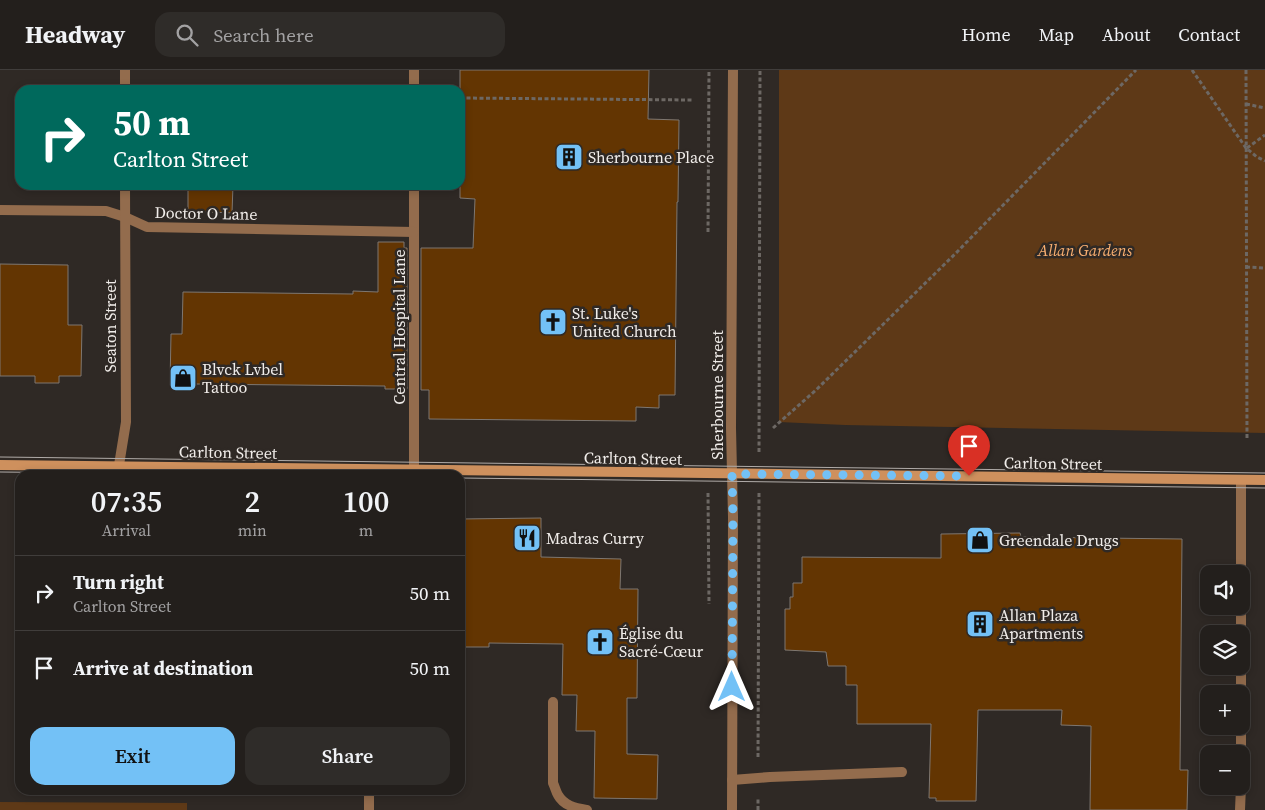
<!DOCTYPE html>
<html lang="en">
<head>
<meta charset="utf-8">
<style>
  body { margin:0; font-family:"Source Serif 4",serif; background:#2f2c29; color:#f1f3f6; height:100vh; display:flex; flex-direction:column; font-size:19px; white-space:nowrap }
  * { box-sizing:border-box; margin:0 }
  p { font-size:16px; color:#a3a2a3 }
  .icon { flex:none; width:28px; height:28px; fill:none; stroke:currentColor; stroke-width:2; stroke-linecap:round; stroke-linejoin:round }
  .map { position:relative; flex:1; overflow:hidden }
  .drawer { position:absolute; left:15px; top:400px; width:450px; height:325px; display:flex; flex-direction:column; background:#231f1c; border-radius:15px; box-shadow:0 2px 8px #0003,0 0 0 1px #403d3b }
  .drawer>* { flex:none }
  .top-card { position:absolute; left:15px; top:15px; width:450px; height:105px; border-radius:15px; box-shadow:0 2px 8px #0003,0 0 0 1px #403d3b; background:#00695c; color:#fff; overflow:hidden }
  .tools { position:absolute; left:1200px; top:495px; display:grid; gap:10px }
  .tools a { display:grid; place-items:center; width:50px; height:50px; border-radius:10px; background:#231f1c; box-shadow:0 2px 8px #0003,0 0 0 1px #403d3b; font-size:25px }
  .pin { position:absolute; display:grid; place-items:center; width:42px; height:42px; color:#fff; margin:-51px -21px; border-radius:50% 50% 50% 0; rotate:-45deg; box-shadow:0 0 5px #0007 }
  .pin .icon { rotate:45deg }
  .me { position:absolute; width:55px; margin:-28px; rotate:0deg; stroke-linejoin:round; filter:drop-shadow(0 0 4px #0008) }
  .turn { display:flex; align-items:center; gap:18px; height:105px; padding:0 15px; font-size:22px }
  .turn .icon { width:65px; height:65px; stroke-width:2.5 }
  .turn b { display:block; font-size:35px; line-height:42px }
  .eta { display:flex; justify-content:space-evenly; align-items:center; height:85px; text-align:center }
  .eta b { font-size:30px; font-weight:600; line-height:35px }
  .primary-button { display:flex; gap:10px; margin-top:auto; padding:10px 15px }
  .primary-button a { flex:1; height:58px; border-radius:15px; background:#73c1f6; color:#111; font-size:20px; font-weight:600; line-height:58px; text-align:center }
  .primary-button a+a { background:#2f2c29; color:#f1f3f6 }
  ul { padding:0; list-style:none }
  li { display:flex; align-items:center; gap:15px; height:75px; padding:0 15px; border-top:1px solid #403d3b }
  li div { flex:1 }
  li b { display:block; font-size:19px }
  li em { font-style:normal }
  header { display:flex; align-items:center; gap:30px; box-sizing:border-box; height:70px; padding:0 25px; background:#231f1c; border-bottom:1px solid #403d3b }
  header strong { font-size:24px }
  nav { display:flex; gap:28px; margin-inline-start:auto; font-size:18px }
  .search { width:350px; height:45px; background:#2f2c29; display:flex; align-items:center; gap:12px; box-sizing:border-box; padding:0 18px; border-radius:15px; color:#a3a2a3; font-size:19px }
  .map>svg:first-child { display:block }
  .green { fill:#5e3917 }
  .building { fill:#633502; stroke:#7e7771 }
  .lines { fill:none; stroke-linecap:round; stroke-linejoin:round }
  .path { stroke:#6d6864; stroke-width:3; stroke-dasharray:4 2.5; stroke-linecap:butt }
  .service { stroke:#936c4d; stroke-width:10 }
  .minor { stroke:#936c4d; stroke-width:10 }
  .tertiary { stroke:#936c4d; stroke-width:10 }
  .secondary { stroke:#ce905d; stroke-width:10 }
  .tram { stroke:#b1aca9; stroke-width:1 }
  .route { stroke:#73c1f6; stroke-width:9; stroke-dasharray:0 16.2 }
  .labels { text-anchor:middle; stroke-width:5; stroke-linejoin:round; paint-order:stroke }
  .poi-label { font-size:16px; fill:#f1edea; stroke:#2f2925; text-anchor:start }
  .street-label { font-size:16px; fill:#f1edea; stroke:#2f2925 }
  .park-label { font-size:16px; font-style:italic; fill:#f8ae70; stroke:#2f2925 }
</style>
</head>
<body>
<header>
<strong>Headway</strong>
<div class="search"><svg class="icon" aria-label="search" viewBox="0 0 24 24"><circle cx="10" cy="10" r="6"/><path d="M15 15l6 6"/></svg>Search here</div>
<nav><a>Home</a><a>Map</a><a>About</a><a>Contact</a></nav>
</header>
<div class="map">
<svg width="1265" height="740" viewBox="0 0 1265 740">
  <rect width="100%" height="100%" fill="#2f2925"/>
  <g class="green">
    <path d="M779 0H1265V363L845 355 779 352Z"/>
    <path d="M0 732 187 733V740H0Z"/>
  </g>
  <g class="building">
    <path d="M460 0H649L648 49 679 50 678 132H677L675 325H659V338L636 337V351L429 349V320H421V178H473L475 129 460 128Z"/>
    <path d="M188 115H233L232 143 188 141Z"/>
    <path d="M378 172H404V178H407V319H385V316L195 314V315H170L171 264H182L183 222 353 224V221L378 222Z"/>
    <path d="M0 194 68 195V255H82L81 306H59V313H35V306H0Z"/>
    <path d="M541 448V487L621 489 620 519H638L637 628H627V684L658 685 657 729 594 728 595 661H576L577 625H562L563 574 489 573V577H460V449Z"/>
    <path d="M1020 463 1021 467 1182 469 1180 700H1188L1187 740H1090L1091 656 1061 655 1062 640H978L976 731H936V728H929L931 654H857V615H846V596H828L826 582 785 580V539H790V527H793V513H802V487L941 488V464Z"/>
  </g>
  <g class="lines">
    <g class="path">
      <path d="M1192 0 1246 78 1257 87 1265 91"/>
      <path d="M1246 0 1247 369"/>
      <path d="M460 28 692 30"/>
      <path d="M1246 34 1265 38"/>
      <path d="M1247 78 1265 65"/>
      <path d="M708 162 709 0"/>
      <path d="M1246 197 1265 198"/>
      <path d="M773 358 816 320 955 184 1136 0"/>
      <path d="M759 382 760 0"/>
      <path d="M708 423 709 534"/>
      <path d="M758 687 759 423"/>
      <path d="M758 740V728"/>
    </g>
    <g class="service">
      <path d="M414 20V0"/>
      <path d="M414 115V400"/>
      <path d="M0 140 106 141 125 147 147 157 414 162"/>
      <path d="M553 632V713C555 717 556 722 558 725 564 736 576 738 587 740"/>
      <path d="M732 710 770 707 902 702"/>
    </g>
    <g class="minor">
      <path d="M125 20V0"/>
      <path d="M119 395 126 352 125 115"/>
      <path d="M1241 504V410"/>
      <path d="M1241 536V564"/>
      <path d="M1241 596V624"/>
      <path d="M1241 656V684"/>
      <path d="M369 740V720"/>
      <path d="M1240 740 1241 716"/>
    </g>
    <path class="tertiary" d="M732 740 733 447 731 358 733 0"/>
    <path class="secondary" d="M0 395C422 399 843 405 1265 410"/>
    <g class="tram">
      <path d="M0 387 1265 403"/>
      <path d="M0 402 278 405"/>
      <path d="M460 408 1265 418"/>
    </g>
  </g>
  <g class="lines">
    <path class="route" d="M732 617 733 447 732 404 969 406"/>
  </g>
  <defs>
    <symbol id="building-square" viewBox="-11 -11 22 22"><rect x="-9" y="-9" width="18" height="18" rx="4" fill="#73c1f6" stroke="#2f2925"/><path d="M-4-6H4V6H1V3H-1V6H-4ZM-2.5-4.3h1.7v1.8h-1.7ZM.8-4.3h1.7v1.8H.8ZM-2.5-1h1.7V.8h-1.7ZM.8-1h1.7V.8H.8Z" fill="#111"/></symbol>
    <symbol id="church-square" viewBox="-11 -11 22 22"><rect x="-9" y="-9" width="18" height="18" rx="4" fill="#73c1f6" stroke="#2f2925"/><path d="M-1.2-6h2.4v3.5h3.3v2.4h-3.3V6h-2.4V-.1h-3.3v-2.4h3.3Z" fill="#111"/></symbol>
    <symbol id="shop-square" viewBox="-11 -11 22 22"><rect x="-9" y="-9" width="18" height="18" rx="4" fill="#73c1f6" stroke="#2f2925"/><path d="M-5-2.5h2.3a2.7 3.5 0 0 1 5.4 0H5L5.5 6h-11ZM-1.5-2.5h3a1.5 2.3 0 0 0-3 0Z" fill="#111"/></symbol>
    <symbol id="restaurant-square" viewBox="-11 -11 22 22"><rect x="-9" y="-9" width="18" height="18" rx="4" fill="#73c1f6" stroke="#2f2925"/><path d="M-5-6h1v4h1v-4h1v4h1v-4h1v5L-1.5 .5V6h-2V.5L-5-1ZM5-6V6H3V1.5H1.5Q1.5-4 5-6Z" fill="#111"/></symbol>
  </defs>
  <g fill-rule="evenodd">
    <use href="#building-square" x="553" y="71" width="32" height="32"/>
    <use href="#church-square" x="537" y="236" width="32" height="32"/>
    <use href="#shop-square" x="167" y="292" width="32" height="32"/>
    <use href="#restaurant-square" x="511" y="452" width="32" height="32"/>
    <use href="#shop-square" x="964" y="454" width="32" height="32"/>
    <use href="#building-square" x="964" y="538" width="32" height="32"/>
    <use href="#church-square" x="584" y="556" width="32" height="32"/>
  </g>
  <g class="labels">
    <g class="poi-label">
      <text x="588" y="93">Sherbourne Place</text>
      <text x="572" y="249">St. Luke's<tspan x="572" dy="18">United Church</tspan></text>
      <text x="202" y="305">Blvck Lvbel<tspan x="202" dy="18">Tattoo</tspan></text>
      <text x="546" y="474">Madras Curry</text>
      <text x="999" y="476">Greendale Drugs</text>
      <text x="999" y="551">Allan Plaza<tspan x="999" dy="18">Apartments</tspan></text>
      <text x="619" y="569">Église du<tspan x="619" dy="18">Sacré-Cœur</tspan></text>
    </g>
    <g class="street-label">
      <text transform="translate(206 143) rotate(1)" y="6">Doctor O Lane</text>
      <text transform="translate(110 256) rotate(-90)" y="6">Seaton Street</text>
      <text transform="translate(399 257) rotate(-90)" y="6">Central Hospital Lane</text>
      <text transform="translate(717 325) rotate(-90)" y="6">Sherbourne Street</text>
      <text transform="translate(228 382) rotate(1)" y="6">Carlton Street</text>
      <text transform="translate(633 388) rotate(1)" y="6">Carlton Street</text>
      <text transform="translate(1053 393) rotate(1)" y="6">Carlton Street</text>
    </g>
    <g class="park-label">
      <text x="1085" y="186">Allan Gardens</text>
    </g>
  </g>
</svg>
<div class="tools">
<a><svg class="icon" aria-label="sound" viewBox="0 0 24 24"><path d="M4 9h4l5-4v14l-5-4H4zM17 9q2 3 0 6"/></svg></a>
<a><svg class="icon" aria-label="layers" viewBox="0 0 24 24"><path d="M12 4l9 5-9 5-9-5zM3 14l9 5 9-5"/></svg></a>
<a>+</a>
<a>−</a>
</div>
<div class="pin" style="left:969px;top:406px;background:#d93025"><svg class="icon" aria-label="arrive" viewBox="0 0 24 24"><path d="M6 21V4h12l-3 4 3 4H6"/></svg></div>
<svg class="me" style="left:732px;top:617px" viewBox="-20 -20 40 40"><path d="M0-17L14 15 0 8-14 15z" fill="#73c1f6" stroke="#fff" stroke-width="4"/></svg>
<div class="top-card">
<div class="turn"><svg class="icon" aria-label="right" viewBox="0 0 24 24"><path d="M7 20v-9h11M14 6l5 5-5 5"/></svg><div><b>50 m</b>Carlton Street</div></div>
</div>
<section class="drawer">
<div class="eta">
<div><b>07:35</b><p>Arrival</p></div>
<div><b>2</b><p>min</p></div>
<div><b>100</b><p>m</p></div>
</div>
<ul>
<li><svg class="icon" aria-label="right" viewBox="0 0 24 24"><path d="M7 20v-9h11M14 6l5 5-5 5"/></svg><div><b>Turn right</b><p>Carlton Street</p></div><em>50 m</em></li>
<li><svg class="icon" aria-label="arrive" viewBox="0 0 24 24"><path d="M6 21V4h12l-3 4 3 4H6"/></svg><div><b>Arrive at destination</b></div><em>50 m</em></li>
</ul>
<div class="primary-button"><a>Exit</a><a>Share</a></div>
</section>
</div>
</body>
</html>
